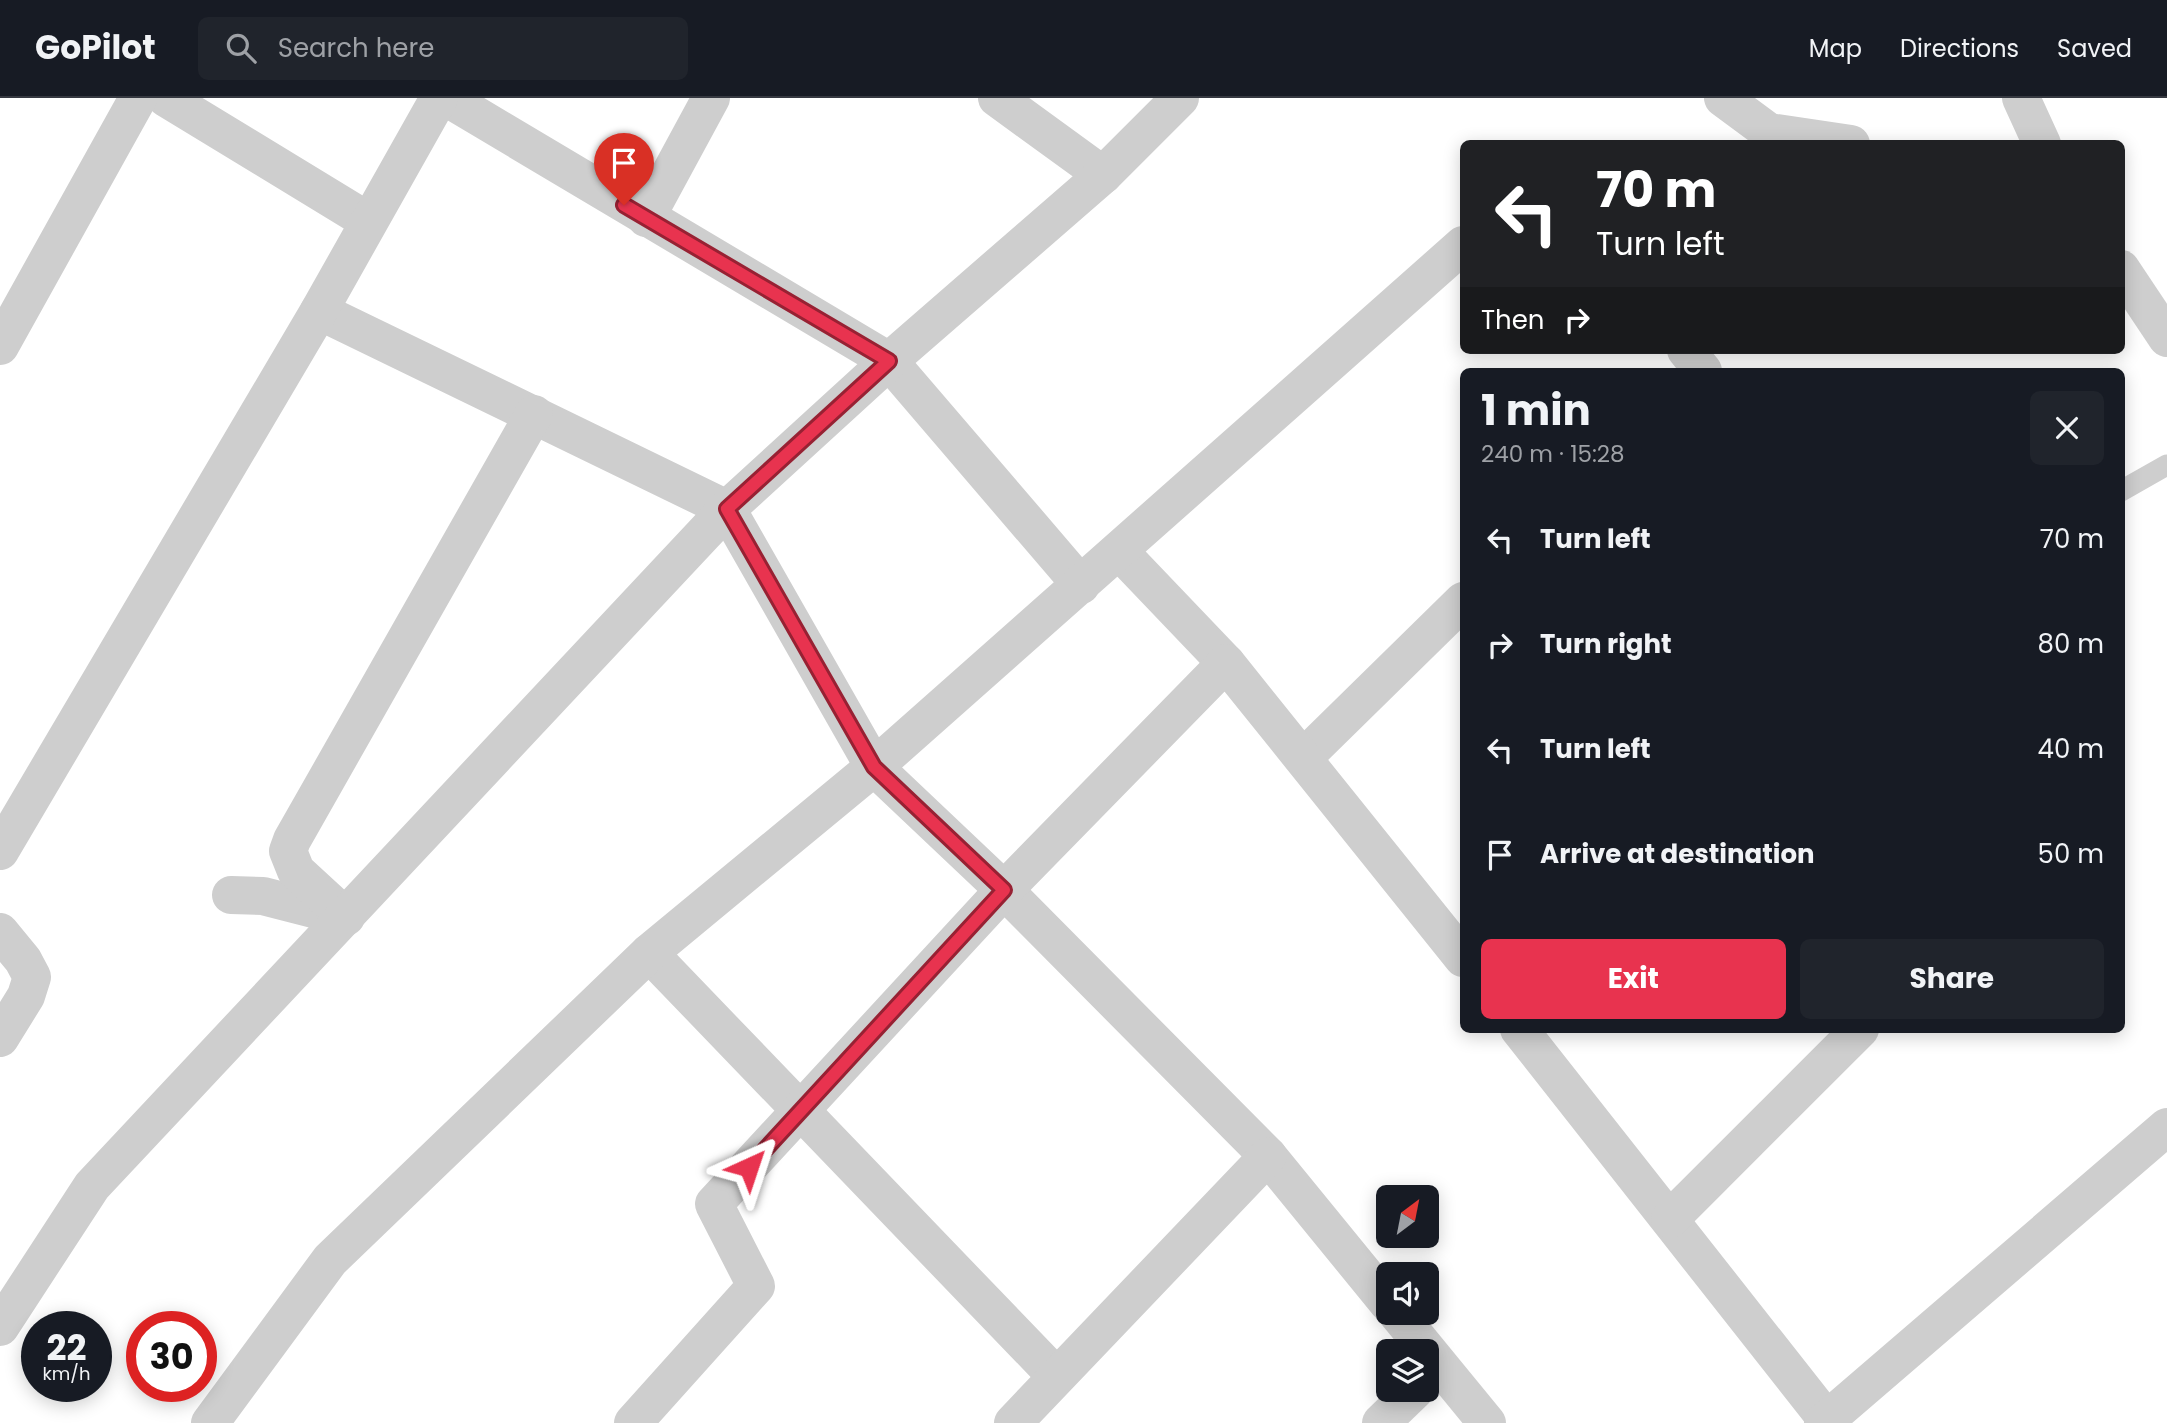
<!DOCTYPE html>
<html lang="en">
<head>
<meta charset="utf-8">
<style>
  body { margin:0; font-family:Poppins,sans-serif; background:#20242c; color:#f1f3f6; height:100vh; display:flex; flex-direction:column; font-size:26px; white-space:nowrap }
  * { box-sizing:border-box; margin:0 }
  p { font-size:23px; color:#9ea1a6 }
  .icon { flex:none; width:38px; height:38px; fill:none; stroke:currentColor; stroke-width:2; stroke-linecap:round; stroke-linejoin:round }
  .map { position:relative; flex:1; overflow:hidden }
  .drawer { position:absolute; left:1460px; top:270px; width:665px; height:665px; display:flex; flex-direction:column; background:#171b24; border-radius:10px; box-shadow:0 4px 18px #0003 }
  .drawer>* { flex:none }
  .guide { position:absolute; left:1460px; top:42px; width:665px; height:214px; border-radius:10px; box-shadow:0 4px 18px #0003; background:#202124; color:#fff; overflow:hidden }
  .needle { width:46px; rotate:32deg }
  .tools { position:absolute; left:1376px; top:1087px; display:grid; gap:14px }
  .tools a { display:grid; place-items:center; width:63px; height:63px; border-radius:10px; background:#171b24; box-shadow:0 4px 18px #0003; font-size:35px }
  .speed { position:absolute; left:21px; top:1213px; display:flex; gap:14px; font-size:35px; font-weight:700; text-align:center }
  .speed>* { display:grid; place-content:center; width:91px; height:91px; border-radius:50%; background:#171b24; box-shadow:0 4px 18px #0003; line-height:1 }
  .speed small { font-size:18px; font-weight:400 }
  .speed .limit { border:10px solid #d22; background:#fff; color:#111 }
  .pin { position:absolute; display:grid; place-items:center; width:60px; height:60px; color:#fff; margin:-72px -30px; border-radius:50% 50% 50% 0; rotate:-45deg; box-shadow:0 0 7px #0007 }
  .pin .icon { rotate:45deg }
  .me { position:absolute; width:77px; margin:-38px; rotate:42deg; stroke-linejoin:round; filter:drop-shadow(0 0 5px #0008) }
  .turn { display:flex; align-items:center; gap:24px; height:147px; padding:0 21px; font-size:32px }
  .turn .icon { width:91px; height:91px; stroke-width:2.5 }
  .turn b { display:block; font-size:49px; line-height:60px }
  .then { display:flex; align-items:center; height:66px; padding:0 21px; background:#0003; gap:14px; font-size:26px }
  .round { display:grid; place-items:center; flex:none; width:74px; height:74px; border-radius:10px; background:#20242c }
  .headline { display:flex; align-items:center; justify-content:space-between; height:119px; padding:0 21px }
  h1 { font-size:42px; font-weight:700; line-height:52px }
  .primary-button { display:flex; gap:14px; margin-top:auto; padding:14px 21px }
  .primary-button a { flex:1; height:80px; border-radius:10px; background:#e8334f; color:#fff; font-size:28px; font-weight:700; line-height:80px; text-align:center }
  .primary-button a+a { background:#20242c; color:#f1f3f6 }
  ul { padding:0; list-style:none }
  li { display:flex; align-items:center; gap:21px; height:105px; padding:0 21px }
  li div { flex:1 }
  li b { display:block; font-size:26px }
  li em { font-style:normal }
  header { display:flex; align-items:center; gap:42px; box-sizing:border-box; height:98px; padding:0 35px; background:#171b24; border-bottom:2px solid #363941 }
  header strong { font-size:33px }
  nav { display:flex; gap:38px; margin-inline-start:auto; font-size:24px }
  .search { width:490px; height:63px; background:#20242c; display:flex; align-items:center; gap:18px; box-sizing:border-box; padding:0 24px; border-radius:10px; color:#9ea1a6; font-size:26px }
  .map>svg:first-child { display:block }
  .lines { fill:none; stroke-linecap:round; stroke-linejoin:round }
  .lane { stroke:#cecece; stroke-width:21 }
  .street { stroke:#cecece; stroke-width:38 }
  .route-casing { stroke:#972133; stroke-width:18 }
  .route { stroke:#e8334f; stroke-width:12 }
</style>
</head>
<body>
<header>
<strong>GoPilot</strong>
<div class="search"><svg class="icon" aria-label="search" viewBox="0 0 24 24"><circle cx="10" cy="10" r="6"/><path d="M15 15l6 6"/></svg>Search here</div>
<nav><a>Map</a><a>Directions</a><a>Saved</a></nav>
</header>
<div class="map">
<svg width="2167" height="1325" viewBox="0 0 2167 1325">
  <rect width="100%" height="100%" fill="#fff"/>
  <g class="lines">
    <path class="lane" d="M2121 393 2167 367"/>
    <g class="street">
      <path d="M166 0 368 123"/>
      <path d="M447 0 889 263 1081 487"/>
      <path d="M997 0 1103 77"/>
      <path d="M1723 0 1769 34 1851 46"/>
      <path d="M2021 0 2042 46"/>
      <path d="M646 120 711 0"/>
      <path d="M2121 171 2167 240"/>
      <path d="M319 213 727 411 874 669 1004 792 1268 1058 1388 1205"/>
      <path d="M0 248 138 0"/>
      <path d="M1686 252 1703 273"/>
      <path d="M1119 453 1226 565"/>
      <path d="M1304 659 1463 503"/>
      <path d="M0 753 319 213 439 0"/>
      <path d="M231 797 263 798 341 818"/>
      <path d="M346 819 296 773 288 753 292 742 534 316"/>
      <path d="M0 834 23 862 32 879 26 898 0 940"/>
      <path d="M649 855 1056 1278"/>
      <path d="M1519 931 1827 1322"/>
      <path d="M1670 1121 1860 931"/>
      <path d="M1396 1214 1487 1325"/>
      <path d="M0 1229 92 1088 727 411 889 263 1103 77 1180 0"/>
      <path d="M210 1325 330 1162 649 855 874 669 1463 147"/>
      <path d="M633 1325 756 1188 714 1106 1004 792 1226 565 1463 860"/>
      <path d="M1013 1325 1268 1058"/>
      <path d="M1381 1325 1415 1292"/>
      <path d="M1823 1325 2167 1029"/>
    </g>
  </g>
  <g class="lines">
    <defs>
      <path id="route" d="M624 107 889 263 727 411 874 669 1004 792 749 1069"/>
    </defs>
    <use href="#route" class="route-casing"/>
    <use href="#route" class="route"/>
  </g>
</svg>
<div class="tools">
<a><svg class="needle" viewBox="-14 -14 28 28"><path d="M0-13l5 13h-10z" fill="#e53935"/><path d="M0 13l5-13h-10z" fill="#9ea1a6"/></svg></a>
<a><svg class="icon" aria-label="sound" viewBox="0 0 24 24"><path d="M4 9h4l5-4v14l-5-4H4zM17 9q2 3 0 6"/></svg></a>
<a><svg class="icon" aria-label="layers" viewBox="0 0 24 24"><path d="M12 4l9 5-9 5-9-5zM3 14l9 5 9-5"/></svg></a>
</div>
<div class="speed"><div>22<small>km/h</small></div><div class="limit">30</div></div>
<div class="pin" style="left:624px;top:107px;background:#d93025"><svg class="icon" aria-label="arrive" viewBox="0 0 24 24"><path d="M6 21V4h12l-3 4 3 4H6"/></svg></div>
<svg class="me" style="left:749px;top:1069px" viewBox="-20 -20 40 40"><path d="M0-17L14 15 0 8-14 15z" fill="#e8334f" stroke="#fff" stroke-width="4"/></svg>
<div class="guide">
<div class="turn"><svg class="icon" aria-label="left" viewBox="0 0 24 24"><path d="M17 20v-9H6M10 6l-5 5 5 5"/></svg><div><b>70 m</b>Turn left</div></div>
<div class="then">Then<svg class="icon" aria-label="right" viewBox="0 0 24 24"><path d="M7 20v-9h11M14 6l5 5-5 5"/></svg></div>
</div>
<section class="drawer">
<div class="headline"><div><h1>1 min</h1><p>240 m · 15:28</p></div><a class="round"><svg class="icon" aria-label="close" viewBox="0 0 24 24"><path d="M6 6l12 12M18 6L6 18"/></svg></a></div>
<ul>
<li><svg class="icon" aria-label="left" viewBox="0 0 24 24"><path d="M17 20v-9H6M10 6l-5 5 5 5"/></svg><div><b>Turn left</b></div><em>70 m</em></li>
<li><svg class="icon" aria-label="right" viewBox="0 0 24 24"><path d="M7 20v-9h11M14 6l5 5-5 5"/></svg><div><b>Turn right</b></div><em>80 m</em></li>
<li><svg class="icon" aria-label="left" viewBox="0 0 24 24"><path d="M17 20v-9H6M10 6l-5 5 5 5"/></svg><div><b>Turn left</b></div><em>40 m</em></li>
<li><svg class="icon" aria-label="arrive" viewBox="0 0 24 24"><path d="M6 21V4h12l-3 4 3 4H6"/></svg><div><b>Arrive at destination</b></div><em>50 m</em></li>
</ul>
<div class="primary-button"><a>Exit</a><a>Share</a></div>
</section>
</div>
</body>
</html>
